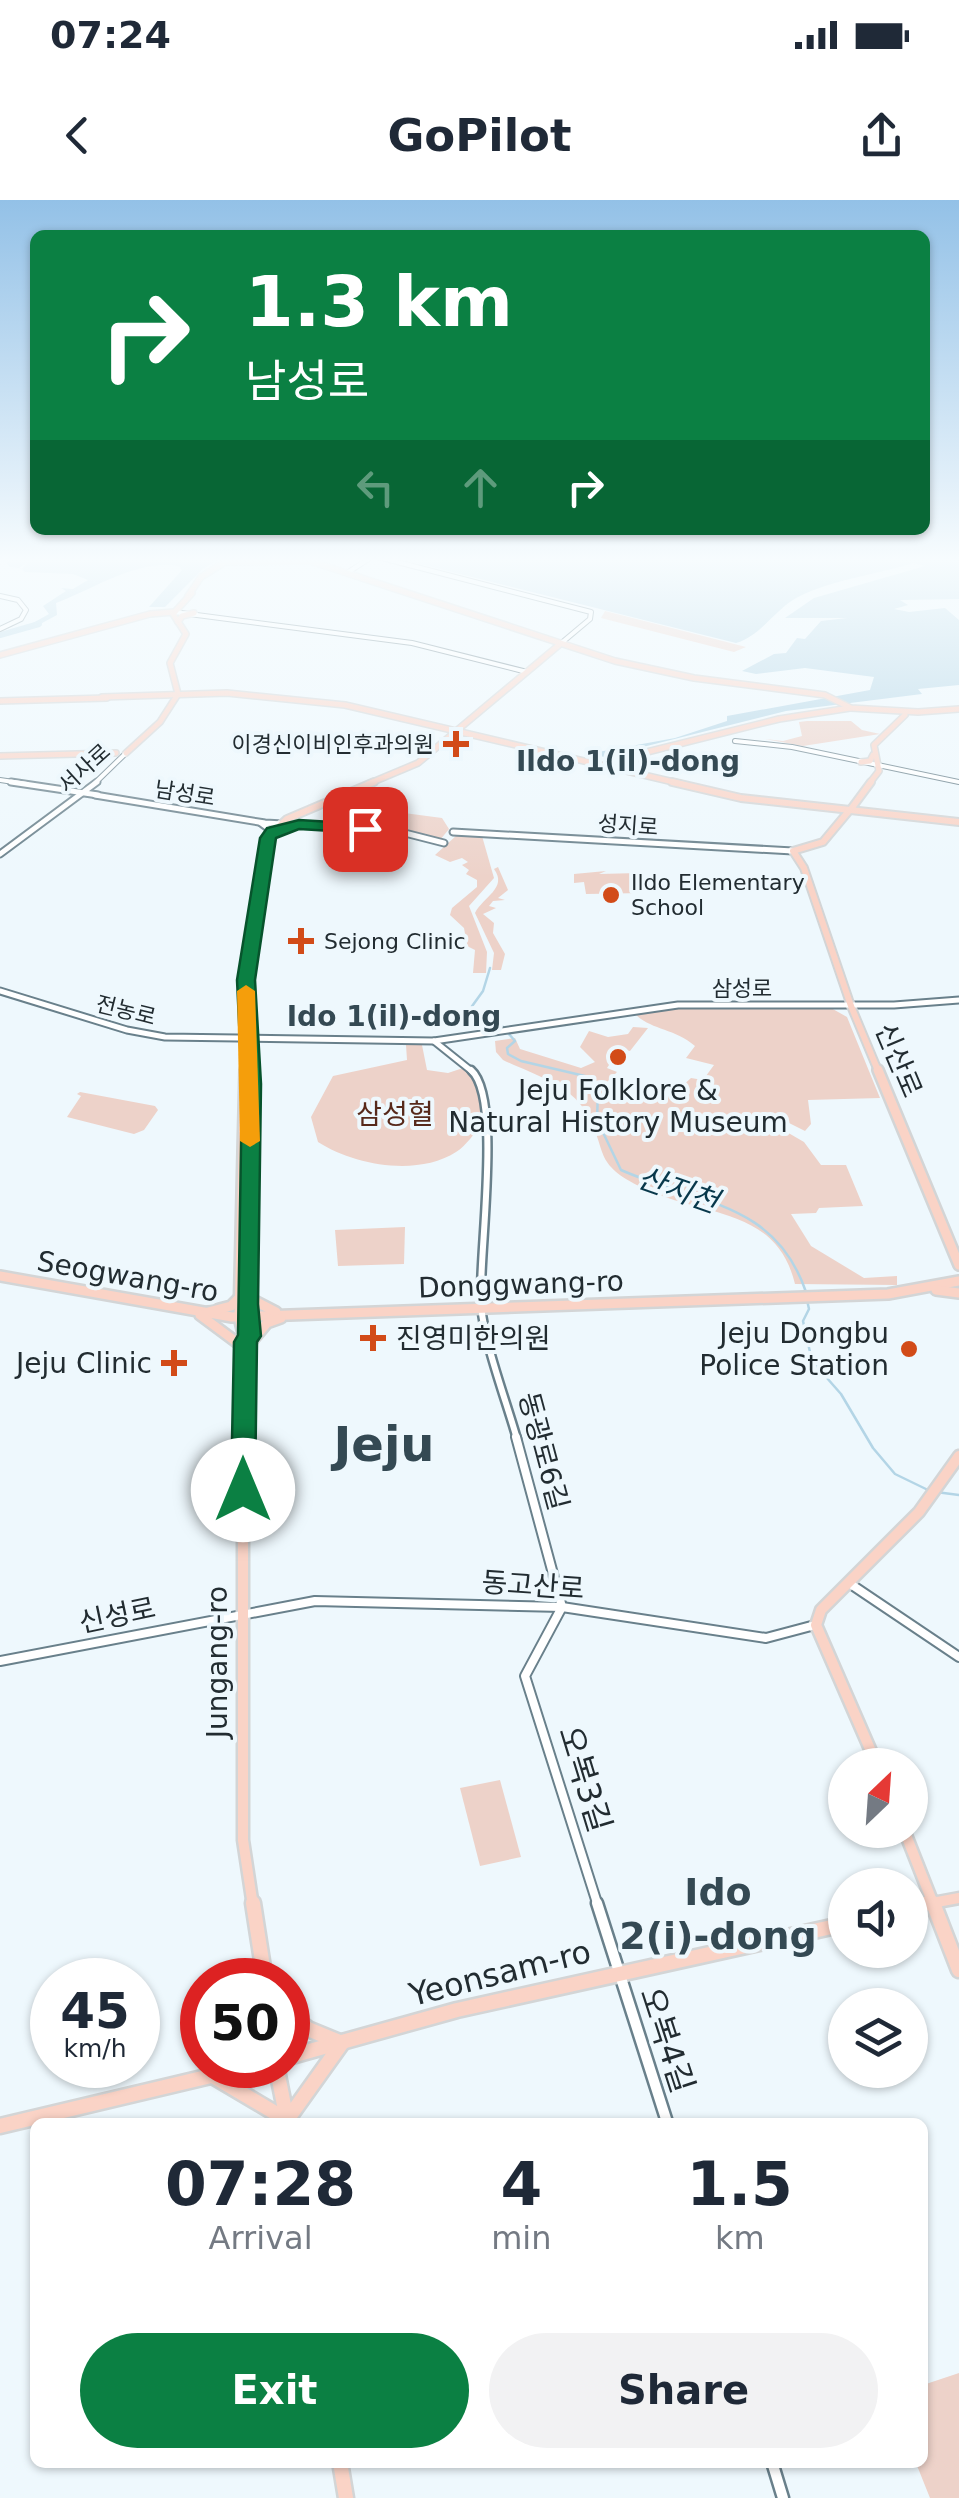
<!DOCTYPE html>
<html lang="en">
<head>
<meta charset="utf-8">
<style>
  body { margin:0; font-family:"DejaVu Sans","Noto Sans KR",sans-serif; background:#f2f2f3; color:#1f2937; height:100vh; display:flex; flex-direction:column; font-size:38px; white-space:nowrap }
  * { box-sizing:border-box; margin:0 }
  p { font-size:32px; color:#747a83 }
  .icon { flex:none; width:55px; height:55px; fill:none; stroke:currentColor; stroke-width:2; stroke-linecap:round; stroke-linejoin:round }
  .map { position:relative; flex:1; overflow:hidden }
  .details { position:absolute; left:30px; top:1918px; width:898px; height:350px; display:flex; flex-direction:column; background:#fff; border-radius:15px; box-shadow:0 2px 8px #0004 }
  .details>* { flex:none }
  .top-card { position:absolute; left:30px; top:30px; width:900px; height:305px; border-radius:15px; box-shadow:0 2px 8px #0004; background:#0b8043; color:#fff; overflow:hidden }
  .needle { width:65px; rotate:25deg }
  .controls { position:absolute; left:828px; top:1548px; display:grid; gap:20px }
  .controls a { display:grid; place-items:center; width:100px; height:100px; border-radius:50%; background:#fff; box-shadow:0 2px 8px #0004; font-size:50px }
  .speed { position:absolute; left:30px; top:1758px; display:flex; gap:20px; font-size:50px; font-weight:700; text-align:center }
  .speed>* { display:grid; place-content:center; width:130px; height:130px; border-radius:50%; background:#fff; box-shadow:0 2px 8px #0004; line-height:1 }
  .speed small { font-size:25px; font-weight:400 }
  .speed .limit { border:15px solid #d22; background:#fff; color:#111 }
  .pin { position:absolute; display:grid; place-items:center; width:85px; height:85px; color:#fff; margin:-42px; border-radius:20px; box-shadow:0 5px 15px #0006 }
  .me { position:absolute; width:110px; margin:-55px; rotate:0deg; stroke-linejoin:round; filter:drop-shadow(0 0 8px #0008) }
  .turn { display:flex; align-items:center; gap:35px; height:210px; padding:0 50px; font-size:45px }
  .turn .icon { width:130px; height:130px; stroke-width:2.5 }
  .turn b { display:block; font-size:70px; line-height:85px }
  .lanes { display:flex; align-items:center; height:95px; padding:0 50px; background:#0003; justify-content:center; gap:50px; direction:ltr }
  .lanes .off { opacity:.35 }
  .eta { display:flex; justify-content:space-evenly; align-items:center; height:170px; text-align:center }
  .eta b { font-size:60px; font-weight:700; line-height:70px }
  .button { display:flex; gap:20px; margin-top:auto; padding:20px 50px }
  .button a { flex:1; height:115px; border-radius:60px; background:#0b8043; color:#fff; font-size:40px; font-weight:700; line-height:115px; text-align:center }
  .button a+a { background:#f2f2f3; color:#1f2937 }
  .status { display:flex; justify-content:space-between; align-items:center; height:70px; padding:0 50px; background:#fff; direction:ltr }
  .status svg { height:28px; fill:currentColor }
  header { display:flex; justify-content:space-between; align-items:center; height:130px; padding:0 50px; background:#fff; font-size:45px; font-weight:700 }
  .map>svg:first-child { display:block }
  .green { fill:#edd2c9 }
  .water { fill:#b3d5e6 }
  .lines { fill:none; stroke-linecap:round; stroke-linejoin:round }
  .stream { stroke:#b3d5e6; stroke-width:2.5 }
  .river { stroke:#b3d5e6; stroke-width:6 }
  .minor-far4-casing { stroke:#69808b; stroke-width:6 }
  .minor-far3-casing { stroke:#69808b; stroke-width:9 }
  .minor-far2-casing { stroke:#69808b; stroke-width:11 }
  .minor-far1-casing { stroke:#69808b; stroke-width:12 }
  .minor-casing { stroke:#69808b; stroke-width:15 }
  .major-far4-casing { stroke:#d3d5d6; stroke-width:8 }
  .major-far3-casing { stroke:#d3d5d6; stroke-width:10 }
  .major-far2-casing { stroke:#d3d5d6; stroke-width:14 }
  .major-far1-casing { stroke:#d3d5d6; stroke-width:15 }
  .major-casing { stroke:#d3d5d6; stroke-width:19 }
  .minor-far4 { stroke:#fff; stroke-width:4 }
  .minor-far3 { stroke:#fff; stroke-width:5 }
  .minor-far2 { stroke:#fff; stroke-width:6 }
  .minor-far1 { stroke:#fff; stroke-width:8 }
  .minor { stroke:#fff; stroke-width:10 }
  .major-far4 { stroke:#fad3c6; stroke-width:5 }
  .major-far3 { stroke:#fad3c6; stroke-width:6 }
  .major-far2 { stroke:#fad3c6; stroke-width:9 }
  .major-far1 { stroke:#fad3c6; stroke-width:10 }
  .major { stroke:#fad3c6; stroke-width:14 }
  .route { fill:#0b8043; stroke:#07532c; stroke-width:2.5 }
  .slow { fill:#f59e0b }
  .poi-dot { fill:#d24b18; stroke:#eef8fd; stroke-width:4 }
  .labels { text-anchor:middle; stroke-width:8; stroke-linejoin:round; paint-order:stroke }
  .far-poi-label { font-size:22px; fill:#222c31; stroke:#eef8fd; text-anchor:start }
  .far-street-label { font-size:22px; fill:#222c31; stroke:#eef8fd }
  .far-quarter-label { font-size:28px; font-weight:bold; fill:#344953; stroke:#eef8fd }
  .street-label { font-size:28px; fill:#222c31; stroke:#eef8fd }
  .poi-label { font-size:28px; fill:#222c31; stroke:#eef8fd; text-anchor:end }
  .park-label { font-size:28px; fill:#57291a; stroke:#eef8fd }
  .water-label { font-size:30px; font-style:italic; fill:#08384b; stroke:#eef8fd }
  .near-street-label { font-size:32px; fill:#222c31; stroke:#eef8fd }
  .near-quarter-label { font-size:38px; font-weight:bold; fill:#344953; stroke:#eef8fd }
  .town-label { font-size:48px; font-weight:bold; fill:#344953; stroke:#eef8fd }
</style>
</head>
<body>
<div class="status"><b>07:24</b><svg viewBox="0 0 49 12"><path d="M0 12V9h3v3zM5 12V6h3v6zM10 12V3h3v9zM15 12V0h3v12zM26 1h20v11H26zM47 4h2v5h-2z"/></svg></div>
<header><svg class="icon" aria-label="back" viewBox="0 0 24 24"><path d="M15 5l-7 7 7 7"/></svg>GoPilot<svg class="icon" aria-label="share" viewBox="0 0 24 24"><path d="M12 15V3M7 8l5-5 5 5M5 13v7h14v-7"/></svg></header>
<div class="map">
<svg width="959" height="2298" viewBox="0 0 959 2298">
  <rect width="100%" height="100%" fill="#eef8fd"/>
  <g class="green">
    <path d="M605 411 746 447 734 452 601 418Z"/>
    <path d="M807 521H851L862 530 880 534 803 546 765 539 783 541 802 536 799 522Z"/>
    <path d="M389 611 442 618 449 629 440 640 402 629 350 624 353 618 383 617Z"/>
    <path d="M457 635 482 636 494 678 469 706 487 752 486 773H473L475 750 467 746 464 728 450 715 452 708 477 687V680L466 674 469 670 462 665 468 662 462 658 450 662 435 655Z"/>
    <path d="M498 667 508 690 498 698 505 700 493 701 489 706 496 708 483 714 494 723 493 733 505 754 501 770H492L494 753 475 713C483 697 508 688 494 669Z"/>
    <path d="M606 671 599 674 639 673 644 693 586 694 584 682 574 683V674Z"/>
    <path d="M680 808H831L847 817 880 898 808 900 811 924 805 931 783 920 785 931 804 942 821 965H846L863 1006 819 1008 816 1013 791 1014 811 1046 864 1078 897 1076V1085L795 1084C776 1006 702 1017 643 988 591 963 609 952 586 912 569 884 532 874 503 860L496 852 495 841 515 838 520 849 581 868 595 862 580 847 589 831 608 837 628 834 633 827 648 828 630 851 625 850 619 860 613 859 607 868 617 872 605 884C633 913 666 902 691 878L703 880 714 865 686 858 695 846C674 828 651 830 635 814Z"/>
    <path d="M406 845H422L427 870 448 873 463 868 475 878 483 923C475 932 466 946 456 952 417 977 354 965 318 942L311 917 333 876 407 860Z"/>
    <path d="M80 892 155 906 158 910 144 930 134 934 67 917 81 896 77 894Z"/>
    <path d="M405 1027 404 1064 338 1066 335 1030Z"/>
    <path d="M500 1580 521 1657 480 1666 460 1588Z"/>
    <path d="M959 2173V2298H930L916 2263 922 2262 923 2185Z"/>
  </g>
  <g class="water">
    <path d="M12 356H224L203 369 165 407H149L182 370 179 366C136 359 94 389 56 403L57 415 29 430 24 428 49 414 43 406 66 391 61 388 73 389 88 380 73 374 25 372 22 369 28 362 19 368 10 367 7 364Z"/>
    <path d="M388 356H959V399L900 400 908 405 894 409 909 412 945 408 959 420V485L918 489 922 494 786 511 603 557 598 552 675 538 727 521V516L870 490 874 477 805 468 756 474 742 471 774 454 786 453 797 438 805 439 821 421 847 418H785L814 398 925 366 913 363C876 375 834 379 798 397 775 409 762 435 736 443Z"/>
  </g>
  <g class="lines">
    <g class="stream">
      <path d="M490 768 483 791 470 809 472 813 502 826 515 841 507 848 508 854 521 861 589 877 598 891 597 920 621 970C698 1004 775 1001 806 1092"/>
      <path d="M807 1100 809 1109 803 1121 812 1161 841 1194 873 1248 895 1274 928 1290"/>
      <path d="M936 1292 959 1295"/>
    </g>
    <path class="river" d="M0 435 39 424"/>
    <defs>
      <g id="minor-far4">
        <path d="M374 356 591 412 590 419 559 445"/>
        <path d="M347 373 373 356"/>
        <path d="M0 396 18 400 26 410 21 419 0 429"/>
        <path d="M174 412 412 443 527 472"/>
        <path d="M735 541 792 547 959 582"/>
        <path d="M0 580 27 584"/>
        <path d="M94 584 126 553"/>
      </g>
      <g id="minor-far3">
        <path d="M11 582 98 595"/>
        <path d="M95 595 265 623 393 630 444 643"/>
        <path d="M261 623 272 631 294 625"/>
        <path d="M453 632 793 651"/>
        <path d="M0 654 97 582"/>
        <path d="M0 791 127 830 165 837 434 841 678 805H894L959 800"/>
        <path d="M434 841 474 873"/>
      </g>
      <path id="minor-far2" d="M471 870C503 898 478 1057 481 1105 484 1143 506 1200 517 1239"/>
      <g id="minor-far1">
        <path d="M516 1237 562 1407 525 1476 598 1706"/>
        <path d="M849 1383 959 1457"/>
        <path d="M0 1461 315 1401 562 1407 766 1438 815 1425"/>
      </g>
      <g id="minor">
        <path d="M597 1703 667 1922"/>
        <path d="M772 2262 783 2298"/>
      </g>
      <g id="major-far4">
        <path d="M188 396 201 377 225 362 310 361 615 461 694 478 825 495 851 508 918 512 959 509"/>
        <path d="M178 422 182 416 194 413"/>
        <path d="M0 455 150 414 174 412"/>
        <path d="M178 494 170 463 186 434 173 414 192 393"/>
        <path d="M102 497 227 493 345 505 682 584"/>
        <path d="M0 501 107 498"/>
        <path d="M126 553 160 522 178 494"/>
        <path d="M0 556 116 553"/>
        <path d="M861 562 870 561 873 555"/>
        <path d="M630 570 639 554 779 519 850 508"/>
        <path d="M368 584 418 563 559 445"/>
        <path d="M869 584 879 571 874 545 905 515"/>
      </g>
      <g id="major-far3">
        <path d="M672 582 741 598 959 622"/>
        <path d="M851 609 871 582"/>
        <path d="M848 612 823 642 793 651 804 668 851 806 879 873"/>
        <path d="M245 873V860"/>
        <path d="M250 873 246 780 268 637 287 619 374 582"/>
      </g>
      <g id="major-far2">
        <path d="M245 870 239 1117 245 1142"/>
        <path d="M878 870 959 1065"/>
        <path d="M0 1076 232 1117 888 1094 959 1081"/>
        <path d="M936 1090 959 1093"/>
        <path d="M247 1097 276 1112"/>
        <path d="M208 1112 231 1106 241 1096"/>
        <path d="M200 1115 243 1147"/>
        <path d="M251 1142 267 1123 281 1118"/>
        <path d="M243 1239 245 1142 249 1136 250 870"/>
      </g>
      <g id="major-far1">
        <path d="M243 1237V1640L253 1706"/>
        <path d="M877 1565 816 1425 821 1410 919 1312 959 1256"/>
        <path d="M904 1630 934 1706"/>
        <path d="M916 1706 959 1698"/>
      </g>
      <g id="major">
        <path d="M253 1703 265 1780"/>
        <path d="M933 1703 959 1770"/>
        <path d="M910 1707 929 1703"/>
        <path d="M288 1857 457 1810 845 1724"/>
        <path d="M220 1865 211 1875 287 1920 342 1843 308 1829 288 1813"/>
        <path d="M276 1865 287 1920"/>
        <path d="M0 1926 257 1865"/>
        <path d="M340 2262 346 2298"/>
      </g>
    </defs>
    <use href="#minor-far4" class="minor-far4-casing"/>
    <use href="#minor-far3" class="minor-far3-casing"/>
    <use href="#minor-far2" class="minor-far2-casing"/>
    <use href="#minor-far1" class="minor-far1-casing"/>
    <use href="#minor" class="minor-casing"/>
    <use href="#major-far4" class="major-far4-casing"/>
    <use href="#major-far3" class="major-far3-casing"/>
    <use href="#major-far2" class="major-far2-casing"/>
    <use href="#major-far1" class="major-far1-casing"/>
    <use href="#major" class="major-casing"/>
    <use href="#minor-far4" class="minor-far4"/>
    <use href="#minor-far3" class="minor-far3"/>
    <use href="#minor-far2" class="minor-far2"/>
    <use href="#minor-far1" class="minor-far1"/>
    <use href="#minor" class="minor"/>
    <use href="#major-far4" class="major-far4"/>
    <use href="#major-far3" class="major-far3"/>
    <use href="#major-far2" class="major-far2"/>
    <use href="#major-far1" class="major-far1"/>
    <use href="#major" class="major"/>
  </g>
  <linearGradient id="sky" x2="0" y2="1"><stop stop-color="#93c1e7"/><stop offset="0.53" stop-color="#f7fcfe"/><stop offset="1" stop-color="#f7fcfe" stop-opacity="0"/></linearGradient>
  <rect width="959" height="678" fill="url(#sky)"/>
  <path class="route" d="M299 620 365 624 373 629 365 633 299 629 276 638 255 780 261 884 258 1104 261 1136 257 1142 255 1290 252 1297H234L231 1290 234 1142 238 1135 242 884 237 780 260 638 267 628Z"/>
  <path class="slow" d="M246 785 255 791 260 941 250 947 240 941 237 791Z"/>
  <g class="poi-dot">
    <path d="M451 529h10v10h10v10h-10v10h-10v-10h-10v-10h10z"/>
    <circle cx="611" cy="695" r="10"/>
    <path d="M296 726h10v10h10v10h-10v10h-10v-10h-10v-10h10z"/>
    <circle cx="618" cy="857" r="10"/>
    <path d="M368 1123h10v10h10v10h-10v10h-10v-10h-10v-10h10z"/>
    <circle cx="909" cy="1149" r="10"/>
    <path d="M169 1148h10v10h10v10h-10v10h-10v-10h-10v-10h10z"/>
  </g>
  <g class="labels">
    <g class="far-poi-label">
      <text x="434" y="552" text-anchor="end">이경신이비인후과의원</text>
      <text x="631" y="690">Ildo Elementary<tspan x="631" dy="25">School</tspan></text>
      <text x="324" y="749">Sejong Clinic</text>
    </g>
    <g class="far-street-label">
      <text transform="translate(84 568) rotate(-42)" y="8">서사로</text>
      <text transform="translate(185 593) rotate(9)" y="8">남성로</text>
      <text transform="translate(628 625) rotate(4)" y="8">성지로</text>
      <text x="742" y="796">삼성로</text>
      <text transform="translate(126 810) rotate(14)" y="8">전농로</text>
    </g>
    <g class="far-quarter-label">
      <text x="628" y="571">Ildo 1(il)-dong</text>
      <text x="394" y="826">Ido 1(il)-dong</text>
    </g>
    <g class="street-label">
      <text transform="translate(899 860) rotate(67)" y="10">신산로</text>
      <text transform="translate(128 1076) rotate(10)" y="10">Seogwang-ro</text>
      <text transform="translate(521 1084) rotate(-2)" y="10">Donggwang-ro</text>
      <text transform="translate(544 1251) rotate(75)" y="10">동광로6길</text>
      <text transform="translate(533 1385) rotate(4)" y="10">동고산로</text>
      <text transform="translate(117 1415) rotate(-12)" y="10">신성로</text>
      <text transform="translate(217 1462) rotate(-90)" y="10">Jungang-ro</text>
    </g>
    <g class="poi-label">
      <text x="618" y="900" text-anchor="middle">Jeju Folklore &amp;<tspan x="618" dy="32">Natural History Museum</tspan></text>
      <text x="889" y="1143">Jeju Dongbu<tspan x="889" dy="32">Police Station</tspan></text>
      <text x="396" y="1148" text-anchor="start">진영미한의원</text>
      <text x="152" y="1173">Jeju Clinic</text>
    </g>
    <g class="park-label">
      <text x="395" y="924">삼성혈</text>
    </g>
    <g class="water-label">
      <text transform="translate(678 990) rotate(19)" y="10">산지천</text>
    </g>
    <g class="near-street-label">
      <text transform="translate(585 1579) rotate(73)" y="11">오복3길</text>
      <text transform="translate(500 1773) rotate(-14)" y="11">Yeonsam-ro</text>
      <text transform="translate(667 1840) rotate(72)" y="11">오복4길</text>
    </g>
    <g class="near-quarter-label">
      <text x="718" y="1705">Ido<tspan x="718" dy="44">2(i)-dong</tspan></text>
    </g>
    <g class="town-label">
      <text x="384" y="1261">Jeju</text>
    </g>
  </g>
</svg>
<div class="controls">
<a><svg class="needle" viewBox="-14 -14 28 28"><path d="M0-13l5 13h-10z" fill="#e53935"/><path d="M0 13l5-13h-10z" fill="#747a83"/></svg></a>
<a><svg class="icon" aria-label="sound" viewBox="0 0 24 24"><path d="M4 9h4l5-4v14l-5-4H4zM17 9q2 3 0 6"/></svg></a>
<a><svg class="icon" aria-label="layers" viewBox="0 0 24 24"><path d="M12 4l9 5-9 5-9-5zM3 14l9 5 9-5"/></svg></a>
</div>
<div class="speed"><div>45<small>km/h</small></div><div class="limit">50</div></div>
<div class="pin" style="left:365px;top:629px;background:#d93025"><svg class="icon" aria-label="arrive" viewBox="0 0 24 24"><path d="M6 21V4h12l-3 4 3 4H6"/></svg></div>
<svg class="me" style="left:243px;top:1290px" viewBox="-20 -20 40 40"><circle r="19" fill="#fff"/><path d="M0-13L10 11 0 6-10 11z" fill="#0b8043"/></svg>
<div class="top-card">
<div class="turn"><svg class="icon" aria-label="right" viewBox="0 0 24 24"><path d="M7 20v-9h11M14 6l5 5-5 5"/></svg><div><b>1.3 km</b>남성로</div></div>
<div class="lanes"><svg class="icon off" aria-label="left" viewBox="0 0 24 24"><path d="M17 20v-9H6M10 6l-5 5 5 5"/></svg><svg class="icon off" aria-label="ahead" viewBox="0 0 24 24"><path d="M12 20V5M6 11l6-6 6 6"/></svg><svg class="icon" aria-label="right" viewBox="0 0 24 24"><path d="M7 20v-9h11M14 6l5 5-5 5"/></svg></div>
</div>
<section class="details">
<div class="eta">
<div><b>07:28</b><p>Arrival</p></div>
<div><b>4</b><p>min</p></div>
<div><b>1.5</b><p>km</p></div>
</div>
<div class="button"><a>Exit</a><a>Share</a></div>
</section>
</div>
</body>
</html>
